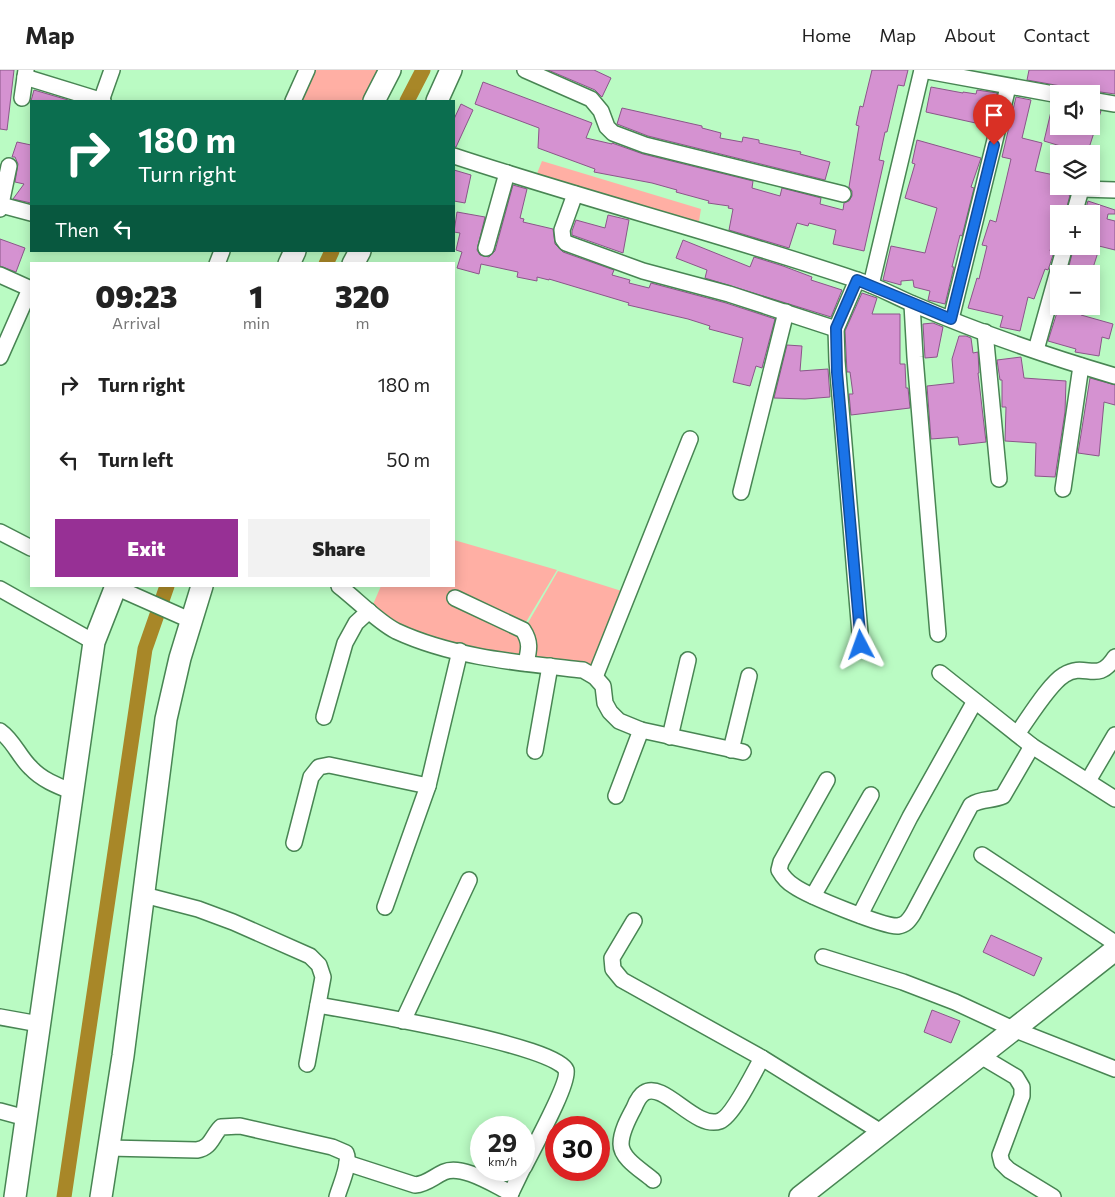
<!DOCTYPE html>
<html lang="en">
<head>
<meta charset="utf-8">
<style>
  body { margin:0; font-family:Commissioner,sans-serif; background:#f2f2f2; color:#222; height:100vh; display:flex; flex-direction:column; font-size:19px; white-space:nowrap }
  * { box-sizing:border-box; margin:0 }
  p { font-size:16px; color:#767676 }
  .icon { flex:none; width:28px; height:28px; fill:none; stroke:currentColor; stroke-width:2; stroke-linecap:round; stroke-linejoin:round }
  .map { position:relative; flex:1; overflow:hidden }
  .side { position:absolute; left:30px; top:192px; width:425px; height:325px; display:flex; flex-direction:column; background:#fff; border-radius:0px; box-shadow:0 2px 12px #0003 }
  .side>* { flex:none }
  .hud { position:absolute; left:30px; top:30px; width:425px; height:152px; border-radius:0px; box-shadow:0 2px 12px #0003; background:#0b6e4f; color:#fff; overflow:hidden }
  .fabs { position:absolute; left:1050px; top:15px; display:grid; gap:10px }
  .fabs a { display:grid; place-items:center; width:50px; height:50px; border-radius:0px; background:#fff; box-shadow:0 2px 12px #0003; font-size:25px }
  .speed { position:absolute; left:470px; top:1046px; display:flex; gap:10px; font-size:25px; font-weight:700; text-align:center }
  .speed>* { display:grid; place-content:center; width:65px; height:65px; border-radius:50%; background:#fff; box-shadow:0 2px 12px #0003; line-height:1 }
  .speed small { font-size:12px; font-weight:400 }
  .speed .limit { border:8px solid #d22; background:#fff; color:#111 }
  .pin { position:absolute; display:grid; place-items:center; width:42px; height:42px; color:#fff; margin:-51px -21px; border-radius:50% 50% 50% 0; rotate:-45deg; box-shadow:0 0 5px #0007 }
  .pin .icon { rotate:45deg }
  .me { position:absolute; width:55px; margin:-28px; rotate:356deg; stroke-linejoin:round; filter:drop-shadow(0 0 4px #0008) }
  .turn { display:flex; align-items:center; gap:18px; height:105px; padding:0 25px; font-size:22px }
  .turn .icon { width:65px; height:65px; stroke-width:2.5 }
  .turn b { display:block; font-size:35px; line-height:42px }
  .then { display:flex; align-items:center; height:48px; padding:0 25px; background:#0003; gap:10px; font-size:19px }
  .eta { display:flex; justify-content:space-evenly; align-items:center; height:85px; text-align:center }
  .eta b { font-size:30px; font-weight:800; line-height:35px }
  .action { display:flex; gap:10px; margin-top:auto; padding:10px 25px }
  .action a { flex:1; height:58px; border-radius:0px; background:#973095; color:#fff; font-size:20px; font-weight:800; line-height:58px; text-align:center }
  .action a+a { background:#f2f2f2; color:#222 }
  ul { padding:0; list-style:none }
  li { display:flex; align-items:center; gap:15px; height:75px; padding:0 25px }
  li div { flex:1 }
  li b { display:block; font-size:19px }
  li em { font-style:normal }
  header { display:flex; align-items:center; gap:30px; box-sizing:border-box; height:70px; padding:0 25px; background:#fff; border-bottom:1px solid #e0e0e0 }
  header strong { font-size:24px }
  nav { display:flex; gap:28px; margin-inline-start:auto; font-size:18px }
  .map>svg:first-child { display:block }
  .green { fill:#ffafa4 }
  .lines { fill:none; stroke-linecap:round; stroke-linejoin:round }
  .canal { stroke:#a88728; stroke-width:15 }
  .building { fill:#d592d1; stroke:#8b5689 }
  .street-casing { stroke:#488553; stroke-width:18 }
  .secondary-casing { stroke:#488553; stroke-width:24 }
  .street { stroke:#fff; stroke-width:15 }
  .secondary { stroke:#fff; stroke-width:21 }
  .route-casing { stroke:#114b97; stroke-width:12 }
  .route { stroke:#1a73e8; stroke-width:9 }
</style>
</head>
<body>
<header>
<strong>Map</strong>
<nav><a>Home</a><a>Map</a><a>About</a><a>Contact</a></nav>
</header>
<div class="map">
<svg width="1115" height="1127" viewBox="0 0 1115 1127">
  <rect width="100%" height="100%" fill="#bafbc3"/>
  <g class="green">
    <path d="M299 0H382L366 31H287Z"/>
    <path d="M542 91 701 139 698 157 536 106Z"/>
    <path d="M454 470 557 500 523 557 521 562 524 591 396 558 371 539 381 516H454Z"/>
    <path d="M558 501 628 523 595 606 527 592 525 558Z"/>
  </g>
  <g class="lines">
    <g class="canal">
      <path d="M407 31 423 0"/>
      <path d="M326 194 332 181"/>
      <path d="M64 1127 145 579 167 516"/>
    </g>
  </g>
  <g class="building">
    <path d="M0 0H14L7 60 0 59Z"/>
    <path d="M548 0H594L611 8 602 27 595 20Z"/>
    <path d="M872 0H908L904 16 898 15 887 62H885L879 90 884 91 864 181 833 174 836 160 809 153 808 156 797 153 789 178 729 160 733 139 728 138 729 136 708 133 709 131 676 122 677 120 652 113 594 102 595 99 538 78 539 58 475 34 483 12 592 53 586 68 612 74V73L643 84 753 111 752 118 780 126 782 118 821 128 820 134 843 140 844 133 849 131 852 126V121L849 117 859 56 856 55 860 36 863 37Z"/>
    <path d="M1029 0H1115V24L1093 21H1087L1069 16 1068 19 1061 16 1027 10Z"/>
    <path d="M931 17 963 23V22L976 24 977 20 997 23 989 56 926 42Z"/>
    <path d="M34 20 68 30V31H31Z"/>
    <path d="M1016 27 1031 30 1022 68 1042 73 1035 101 1059 106V116H1066L1065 124 1070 125 1065 144H1059L1050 181 1054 182 1048 200 1045 199 1034 229 1028 227 1020 261 1000 257 1003 246 968 238 977 208 979 209 987 176 982 175 990 150 996 152 1004 119 1011 89 1002 87Z"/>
    <path d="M1053 33 1059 34V56H1091V40L1101 41 1087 84 1044 71Z"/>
    <path d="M461 34 473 40 456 77H454V49Z"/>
    <path d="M622 38 702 56V58L721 63 720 68 742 72 743 67 759 70V73L801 82 800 84 830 92 825 110 648 66 617 54Z"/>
    <path d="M917 70 981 88 971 117 974 118 962 166 960 165 952 197H954L945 234 928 230 930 221 914 217 913 210 901 211V215L883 210 891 176 925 183 937 138 905 128 915 94 912 93Z"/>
    <path d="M17 72 31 75V133L13 129 24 114 15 112 18 94 15 87H12Z"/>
    <path d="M454 100 471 105 465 133 454 131Z"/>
    <path d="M513 115 527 119 520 148 524 149 523 152 553 159 555 174 563 182 614 200 612 205 630 210 629 213 649 218 651 213 726 233 775 249 762 298 756 296 750 316 733 312 743 268 709 259 710 256 688 249 628 235 629 233 549 209V210L537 207V211L517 207 518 202 481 194 479 204 457 198 462 182 456 180 460 163 454 162 457 142 485 147 477 180 480 185 489 187 495 181Z"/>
    <path d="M1088 131 1115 140V144H1108L1107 149 1115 151V180L1091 174V144H1084Z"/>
    <path d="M608 145 629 150 623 183 572 165V161L576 150 605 158Z"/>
    <path d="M0 169 25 178 16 202 0 196Z"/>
    <path d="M683 170 750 197 754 187 783 196 812 207 811 210 842 220 831 247 705 208 707 200 676 188Z"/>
    <path d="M1074 176H1100L1091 204H1067Z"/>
    <path d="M862 223 877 228 872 244H900V294H905L906 318H908L910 338 851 345 849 324H853L850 302H847L845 261Z"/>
    <path d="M1059 236H1084L1081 245 1113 254 1109 269 1102 267 1099 286 1075 282 1076 279 1048 271Z"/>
    <path d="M933 253 943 257 937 287 925 288 923 254Z"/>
    <path d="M959 266H966L971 268 973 283 978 282 979 303H978L986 372 959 375 958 367 931 369 927 316 954 313 952 289Z"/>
    <path d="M787 275 802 276 800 301 828 299 830 327 805 329 774 328Z"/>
    <path d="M1021 287 1024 308 1066 311 1065 342 1055 407 1035 406 1036 373 1005 371 1006 337H1002V310H1000L997 290Z"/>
    <path d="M1090 308 1115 315V335L1104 332 1099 386 1078 383Z"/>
    <path d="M991 865 1042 888 1034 906 983 882Z"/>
    <path d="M932 940 960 951 951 973 924 962Z"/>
  </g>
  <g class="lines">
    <defs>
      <g id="street">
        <path d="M525 0 591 29 601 41 607 57 613 63 645 75 843 124"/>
        <path d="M922 0 1059 25"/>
        <path d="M25 7 103 31"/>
        <path d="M22 28 26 0"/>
        <path d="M1091 30 1115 34"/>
        <path d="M101 31 112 0"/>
        <path d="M293 31 307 0"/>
        <path d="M454 86C587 130 724 165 857 210 877 216 894 226 913 234 978 262 1047 286 1115 306"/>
        <path d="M1081 119 1115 120"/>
        <path d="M575 124 562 160 563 169 566 173 643 201 729 224 836 259"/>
        <path d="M1 135 31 143"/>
        <path d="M0 139 9 96"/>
        <path d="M1074 144 1082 116"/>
        <path d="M486 178 507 103"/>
        <path d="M217 194 222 181"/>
        <path d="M0 205 31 219"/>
        <path d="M857 210 836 259 837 291 861 575"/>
        <path d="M871 215 922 0"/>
        <path d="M912 234 915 287 938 564"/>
        <path d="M951 249 1008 17"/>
        <path d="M985 262 999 409"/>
        <path d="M1036 280 1065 176"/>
        <path d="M0 287 30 219"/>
        <path d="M1063 419 1081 296"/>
        <path d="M741 422 786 242"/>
        <path d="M0 462 31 478"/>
        <path d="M113 516 192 551"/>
        <path d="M339 516C356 529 378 552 396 561 454 588 521 593 583 600L595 607 603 616 605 633 610 642 619 651 641 660 743 682"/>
        <path d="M0 519 94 572"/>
        <path d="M455 528 523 560C531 572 529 580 526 593"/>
        <path d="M940 603 1032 676 1115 729"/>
        <path d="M595 607 690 369"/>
        <path d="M324 647 345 573 356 553 369 541"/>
        <path d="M0 661C14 671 19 687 31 698 42 710 58 716 73 722"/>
        <path d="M1017 664C1028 649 1049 614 1064 605 1086 591 1097 615 1115 587"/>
        <path d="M670 667 688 590"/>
        <path d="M731 680 749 606"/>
        <path d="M535 681 550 596"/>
        <path d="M827 710 781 792 779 800C783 807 787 812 794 816 808 826 884 857 898 856 906 855 909 850 913 844L971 735C982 728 992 731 1003 726L1032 676"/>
        <path d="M1088 711 1115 665"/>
        <path d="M616 726 641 660"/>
        <path d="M294 773 311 707 319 697 329 695 428 716"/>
        <path d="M982 785 1115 873"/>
        <path d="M144 825 198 839 233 852 310 886 319 895 323 907 307 994"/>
        <path d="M813 826 871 725"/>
        <path d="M385 837 428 716 460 581"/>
        <path d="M860 845 910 747 975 631"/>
        <path d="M634 851 612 888 613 899 622 910 762 988 881 1062"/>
        <path d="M823 887 903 912 955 932 1013 959 1115 999"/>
        <path d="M318 935C352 941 556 975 566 1000 570 1013 531 1082 524 1097"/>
        <path d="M0 947 39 954"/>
        <path d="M403 951 469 810"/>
        <path d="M979 985 1016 1007 1022 1017V1026L1000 1085 1002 1093 1009 1100 1053 1127"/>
        <path d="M0 1041 26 1048"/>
        <path d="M108 1078 197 1080C211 1078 212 1066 221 1057L240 1056 332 1077 346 1083C351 1093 340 1116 337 1127"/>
        <path d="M347 1093 415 1115C427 1114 433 1107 444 1102 462 1094 494 1115 511 1123"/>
        <path d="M653 1110C643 1101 621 1089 621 1074 621 1062 628 1049 634 1038 636 1033 639 1026 644 1023 664 1010 695 1060 720 1051 733 1046 754 1002 762 988"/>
        <path d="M509 1127 522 1100"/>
      </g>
      <g id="secondary">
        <path d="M374 31 390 0"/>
        <path d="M437 31 451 0"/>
        <path d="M289 194 295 181"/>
        <path d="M353 194 360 181"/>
        <path d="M15 1127 94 572 116 516"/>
        <path d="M101 1127 123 986 166 649 180 588 202 516"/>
        <path d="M800 1127 1115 880"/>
      </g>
    </defs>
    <use href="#street" class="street-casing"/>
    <use href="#secondary" class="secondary-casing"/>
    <use href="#street" class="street"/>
    <use href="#secondary" class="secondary"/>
  </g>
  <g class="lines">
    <defs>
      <path id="route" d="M861 575 837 302 836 258 857 210 951 249 994 75"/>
    </defs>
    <use href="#route" class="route-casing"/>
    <use href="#route" class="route"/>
  </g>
</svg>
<div class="fabs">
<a><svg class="icon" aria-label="sound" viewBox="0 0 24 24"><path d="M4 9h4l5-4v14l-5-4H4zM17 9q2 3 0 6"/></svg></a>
<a><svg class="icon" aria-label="layers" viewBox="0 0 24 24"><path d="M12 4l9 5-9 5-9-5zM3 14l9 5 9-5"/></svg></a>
<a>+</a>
<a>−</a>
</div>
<div class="speed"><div>29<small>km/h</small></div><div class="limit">30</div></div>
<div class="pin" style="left:994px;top:75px;background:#d93025"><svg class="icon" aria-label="arrive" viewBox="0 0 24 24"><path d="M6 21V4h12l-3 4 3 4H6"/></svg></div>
<svg class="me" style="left:861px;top:575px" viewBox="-20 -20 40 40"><path d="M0-17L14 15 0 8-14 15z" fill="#1a73e8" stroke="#fff" stroke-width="4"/></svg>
<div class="hud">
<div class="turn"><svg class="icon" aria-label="right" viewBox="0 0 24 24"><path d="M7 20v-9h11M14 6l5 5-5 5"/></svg><div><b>180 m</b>Turn right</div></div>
<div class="then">Then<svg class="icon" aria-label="left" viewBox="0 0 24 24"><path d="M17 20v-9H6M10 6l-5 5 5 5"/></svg></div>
</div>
<section class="side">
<div class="eta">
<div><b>09:23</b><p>Arrival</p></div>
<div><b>1</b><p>min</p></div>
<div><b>320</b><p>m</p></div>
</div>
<ul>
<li><svg class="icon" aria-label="right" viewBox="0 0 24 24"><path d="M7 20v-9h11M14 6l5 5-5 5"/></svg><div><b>Turn right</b></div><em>180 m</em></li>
<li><svg class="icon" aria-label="left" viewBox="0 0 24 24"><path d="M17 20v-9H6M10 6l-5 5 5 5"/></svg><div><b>Turn left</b></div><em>50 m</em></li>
</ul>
<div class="action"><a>Exit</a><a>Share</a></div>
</section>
</div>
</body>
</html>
